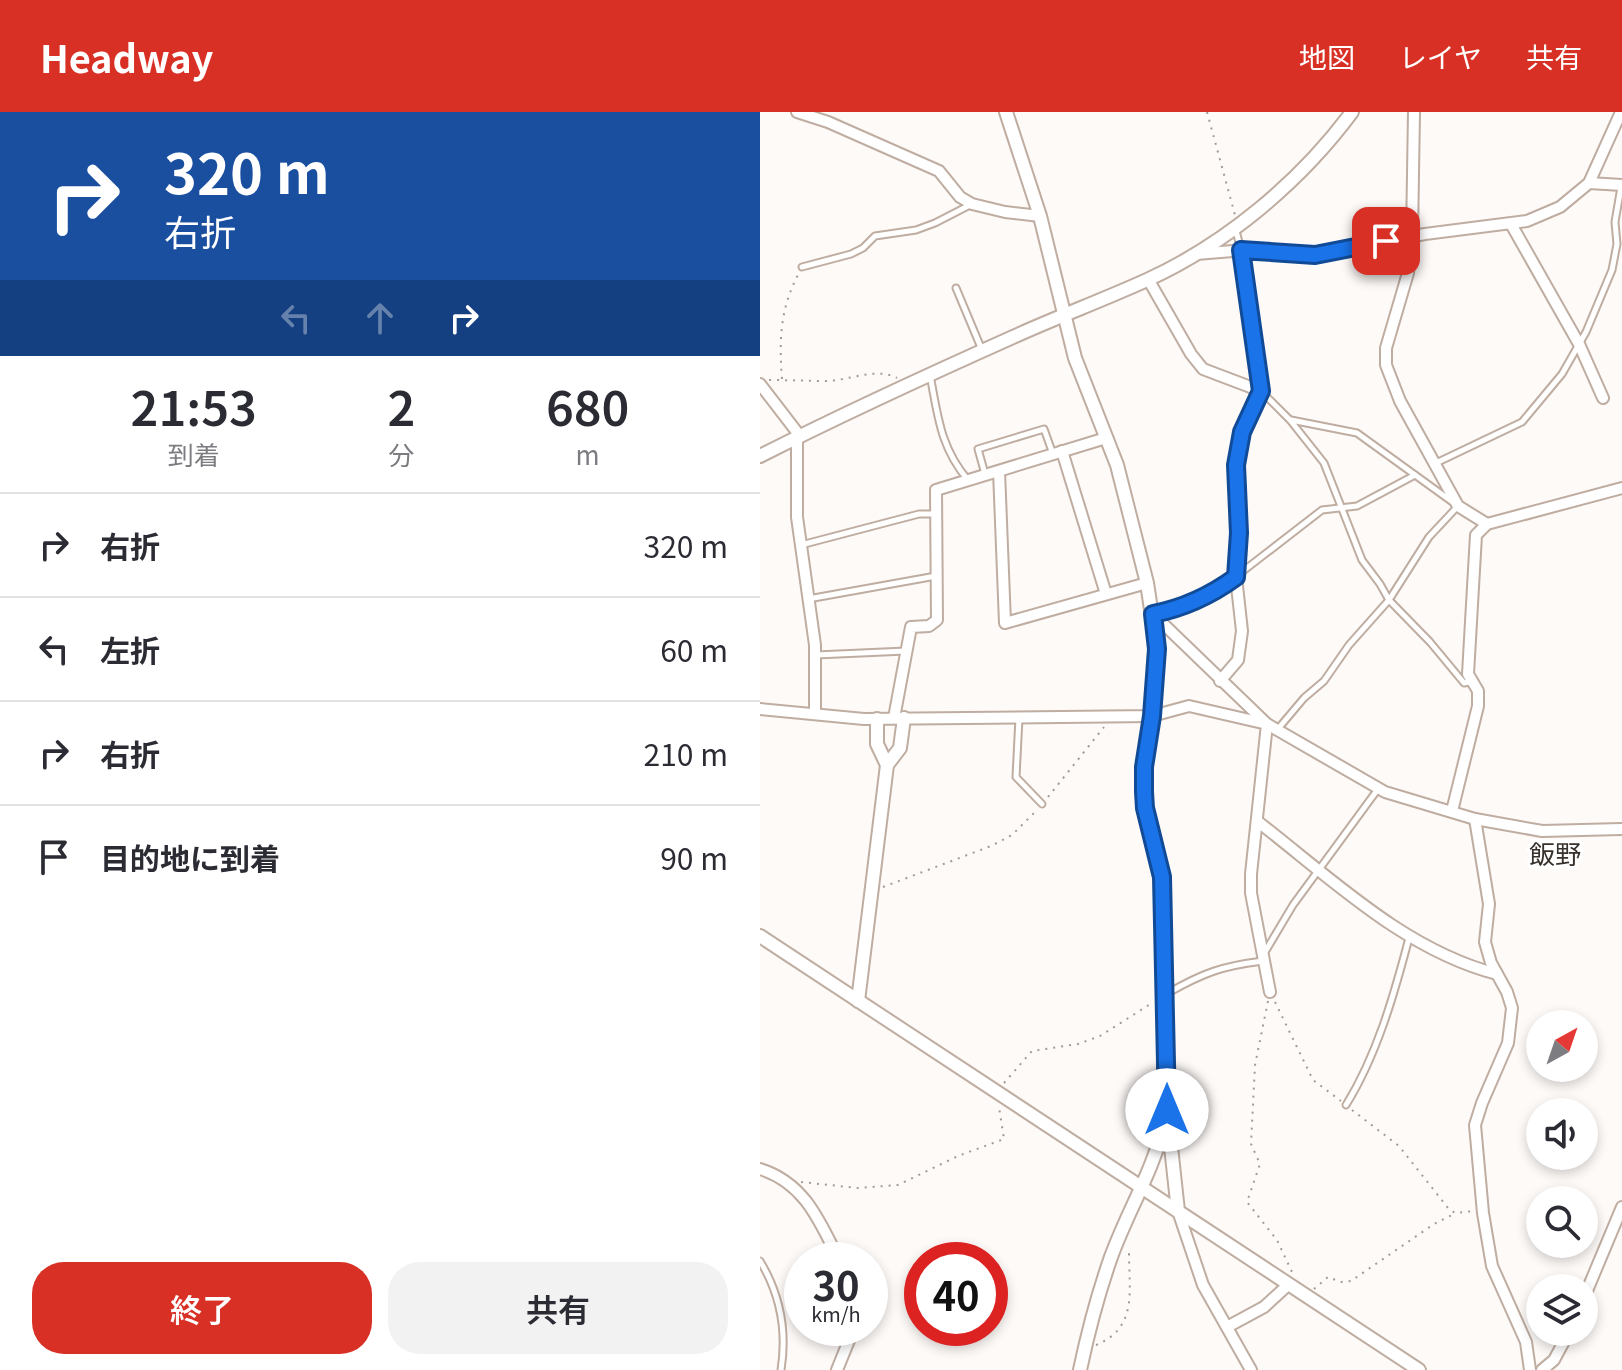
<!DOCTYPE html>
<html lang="ja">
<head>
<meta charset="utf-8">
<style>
  body { margin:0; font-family:Georgia,"Noto Sans JP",serif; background:#f2f2f3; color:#2b2b33; height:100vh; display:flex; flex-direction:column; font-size:30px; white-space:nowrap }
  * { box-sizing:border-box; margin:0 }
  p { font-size:26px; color:#7c7c81 }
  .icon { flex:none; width:44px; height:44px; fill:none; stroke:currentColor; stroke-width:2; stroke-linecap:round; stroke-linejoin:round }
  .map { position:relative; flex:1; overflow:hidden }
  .details { display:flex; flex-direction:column; background:#fff; width:760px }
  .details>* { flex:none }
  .banner { background:#1a4fa0; color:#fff; overflow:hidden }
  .needle { width:52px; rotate:40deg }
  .controls { position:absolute; left:766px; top:898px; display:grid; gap:16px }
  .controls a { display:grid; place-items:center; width:72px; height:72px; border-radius:50%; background:#fff; box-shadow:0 4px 12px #0003; font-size:40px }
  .speed { position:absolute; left:24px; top:1130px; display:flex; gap:16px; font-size:40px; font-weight:700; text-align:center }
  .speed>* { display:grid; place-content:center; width:104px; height:104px; border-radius:50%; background:#fff; box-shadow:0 4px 12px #0003; line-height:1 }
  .speed small { font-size:20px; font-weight:400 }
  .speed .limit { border:12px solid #d22; background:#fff; color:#111 }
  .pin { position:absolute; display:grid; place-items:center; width:68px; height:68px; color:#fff; margin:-34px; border-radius:16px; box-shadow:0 4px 12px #0006 }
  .me { position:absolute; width:88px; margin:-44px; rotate:0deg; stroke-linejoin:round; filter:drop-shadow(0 0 6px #0008) }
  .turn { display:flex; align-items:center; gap:28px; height:168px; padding:0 32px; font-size:36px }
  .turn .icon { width:104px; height:104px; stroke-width:2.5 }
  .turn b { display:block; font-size:56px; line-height:68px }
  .lanes { display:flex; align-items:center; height:76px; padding:0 32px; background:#0003; justify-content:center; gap:40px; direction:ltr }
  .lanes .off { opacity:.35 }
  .eta { display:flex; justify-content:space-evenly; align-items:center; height:136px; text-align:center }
  .eta b { font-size:48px; font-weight:600; line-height:56px }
  .cta { display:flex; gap:16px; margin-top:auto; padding:16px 32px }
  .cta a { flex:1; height:92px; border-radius:32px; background:#d93025; color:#fff; font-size:32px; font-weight:600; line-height:92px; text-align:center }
  .cta a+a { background:#f2f2f3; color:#2b2b33 }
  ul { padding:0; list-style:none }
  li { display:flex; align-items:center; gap:24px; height:104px; padding:0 32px; border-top:2px solid #e1e1e2 }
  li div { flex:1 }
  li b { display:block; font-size:30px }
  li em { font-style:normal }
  header { display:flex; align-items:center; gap:48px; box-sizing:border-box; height:112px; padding:0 40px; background:#d93025; color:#fff }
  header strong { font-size:38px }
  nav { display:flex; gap:44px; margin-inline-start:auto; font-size:28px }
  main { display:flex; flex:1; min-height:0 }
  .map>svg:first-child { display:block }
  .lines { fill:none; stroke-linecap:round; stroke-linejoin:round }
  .service-casing { stroke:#bfada1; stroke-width:9 }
  .minor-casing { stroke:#bfada1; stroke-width:14 }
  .tertiary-casing { stroke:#bfada1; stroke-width:16 }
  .path { stroke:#a09b98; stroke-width:2; stroke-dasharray:2 6; stroke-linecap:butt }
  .service { stroke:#fff; stroke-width:5 }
  .minor { stroke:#fff; stroke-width:10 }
  .tertiary { stroke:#fff; stroke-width:12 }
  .route-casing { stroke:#114b97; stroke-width:20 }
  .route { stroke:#1a73e8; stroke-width:14 }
  .labels { text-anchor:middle; stroke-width:7; stroke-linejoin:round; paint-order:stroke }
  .quarter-label { font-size:26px; fill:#37302b; stroke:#fff }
</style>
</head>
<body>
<header>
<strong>Headway</strong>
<nav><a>地図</a><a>レイヤ</a><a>共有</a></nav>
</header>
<main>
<section class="details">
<div class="banner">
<div class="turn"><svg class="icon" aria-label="right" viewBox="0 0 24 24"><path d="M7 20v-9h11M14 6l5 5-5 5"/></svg><div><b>320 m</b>右折</div></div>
<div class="lanes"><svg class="icon off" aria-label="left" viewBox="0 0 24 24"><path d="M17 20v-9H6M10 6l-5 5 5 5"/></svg><svg class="icon off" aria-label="ahead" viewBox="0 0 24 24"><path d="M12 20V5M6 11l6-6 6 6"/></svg><svg class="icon" aria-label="right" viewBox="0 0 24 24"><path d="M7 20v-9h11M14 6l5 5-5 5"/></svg></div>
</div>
<div class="eta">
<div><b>21:53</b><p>到着</p></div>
<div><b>2</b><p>分</p></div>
<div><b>680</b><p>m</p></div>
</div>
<ul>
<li><svg class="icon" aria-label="right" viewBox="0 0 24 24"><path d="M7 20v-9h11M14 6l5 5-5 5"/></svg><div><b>右折</b></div><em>320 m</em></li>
<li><svg class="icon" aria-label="left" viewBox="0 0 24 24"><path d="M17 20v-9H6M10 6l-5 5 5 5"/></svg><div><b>左折</b></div><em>60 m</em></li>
<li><svg class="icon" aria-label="right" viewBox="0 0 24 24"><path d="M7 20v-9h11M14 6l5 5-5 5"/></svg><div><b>右折</b></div><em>210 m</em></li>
<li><svg class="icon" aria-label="arrive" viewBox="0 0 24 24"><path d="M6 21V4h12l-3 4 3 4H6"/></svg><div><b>目的地に到着</b></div><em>90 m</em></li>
</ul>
<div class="cta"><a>終了</a><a>共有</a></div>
</section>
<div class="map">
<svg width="862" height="1258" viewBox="0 0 862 1258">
  <rect width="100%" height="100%" fill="#fefaf8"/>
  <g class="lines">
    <defs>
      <g id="service">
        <path d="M476 119 481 138 501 279 530 308 564 351 602 448 620 472 629 488 670 530 704 571 710 570"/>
        <path d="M42 155 91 142 103 136 115 124 156 118 175 111 210 93"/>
        <path d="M196 176 222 238"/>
        <path d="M170 263C178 304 180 335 208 368"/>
        <path d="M676 351 762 310 802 262 826 220 852 158 857 132 855 110 861 75"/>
        <path d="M225 362 218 337 284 317 293 342"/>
        <path d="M41 433 159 402H175"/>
        <path d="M48 487 176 464"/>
        <path d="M394 502 417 497 456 480 562 398 597 394 655 363"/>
        <path d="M56 543 146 539"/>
        <path d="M259 606 256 665 282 692"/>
        <path d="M517 618 544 586 564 569 589 533 629 488 669 425 698 394 597 321 531 308"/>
        <path d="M505 840 533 793 618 677"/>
        <path d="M408 881C443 861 462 854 503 849"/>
        <path d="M586 993C617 943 634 883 649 826"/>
        <path d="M0 1149C20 1182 27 1220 21 1258"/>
      </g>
      <g id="minor">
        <path d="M37 0 68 10 179 59 200 85 212 92 245 100 280 104"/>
        <path d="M654 0 652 124 648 161 626 236V253L640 289 698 394 727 412"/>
        <path d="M829 71 862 73"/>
        <path d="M751 112 819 232 843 286"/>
        <path d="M436 142 485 138 555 143 665 122 767 109 800 95 829 71 861 0"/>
        <path d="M388 167 431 242 443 257 501 279 482 320 476 353 479 421 476 465 482 519 478 548 460 569"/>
        <path d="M0 272 40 324"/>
        <path d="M37 325V405L55 533V602"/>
        <path d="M302 339 346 482"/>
        <path d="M239 359 245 511 387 471"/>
        <path d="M393 502 507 612 491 762V781L510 880"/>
        <path d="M0 597 104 607 392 604 429 594 507 612 625 680 715 707 782 719 862 717"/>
        <path d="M134 606 151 515 169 514 177 508 176 378 346 326"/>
        <path d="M692 699 718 594V579L708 562 716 423 727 412 862 376"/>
        <path d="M715 707 729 792 725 830 731 851 747 880 752 896 748 931 722 991 715 1013 723 1101 732 1154 766 1230 770 1258"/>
        <path d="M497 709C571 766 644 838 737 862"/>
        <path d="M0 1057C45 1071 60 1110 79 1148"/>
        <path d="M418 1099 443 1173 491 1258"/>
        <path d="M824 1192 826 1181 862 1095"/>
        <path d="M467 1215 504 1195 529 1172"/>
        <path d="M77 1258 94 1216"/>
        <path d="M782 1258 794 1248 809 1220"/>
      </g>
      <g id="tertiary">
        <path d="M246 0 280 104 315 246 357 353 387 471 397 537 392 604 384 655V680L385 696 395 729 402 765 407 998 418 1099"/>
        <path d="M0 344C83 302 168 263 253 225 297 205 343 188 387 168 466 132 540 70 592 0"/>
        <path d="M117 607V632L127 653"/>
        <path d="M0 824 659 1258"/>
        <path d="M98 889 127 653 140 636 144 606"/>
        <path d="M320 1258C328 1220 338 1182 351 1145 368 1098 394 1058 405 1008"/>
      </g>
    </defs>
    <use href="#service" class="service-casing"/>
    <use href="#minor" class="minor-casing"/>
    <use href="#tertiary" class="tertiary-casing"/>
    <g class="path">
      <path d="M447 0 475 103"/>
      <path d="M22 267C19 228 20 196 39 161"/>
      <path d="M9 268C29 268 48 269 68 269 89 268 118 255 137 266"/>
      <path d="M288 685 344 615"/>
      <path d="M123 775 231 734 252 723 276 699"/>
      <path d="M508 889 495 953 491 1032 500 1052 487 1090 517 1128 532 1160"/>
      <path d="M515 890 553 968 581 989"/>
      <path d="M244 971 272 939 318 932 340 924 392 891"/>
      <path d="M592 998 639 1034 688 1096 695 1101 714 1099"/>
      <path d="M41 1070 98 1076 138 1073 198 1044 244 1027 239 995"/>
      <path d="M554 1177 568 1165 581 1170 591 1169 674 1112 694 1102"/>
      <path d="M336 1233C378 1216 369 1179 369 1141"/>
    </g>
    <use href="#service" class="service"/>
    <use href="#minor" class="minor"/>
    <use href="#tertiary" class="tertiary"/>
  </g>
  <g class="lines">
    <defs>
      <path id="route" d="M407 998 402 765 385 696 384 680V655L392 604 397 537 393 502C424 496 450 484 476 465L479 421 476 353 482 320 501 279 481 138 555 143 626 129"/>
    </defs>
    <use href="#route" class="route-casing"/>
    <use href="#route" class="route"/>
  </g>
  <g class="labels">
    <g class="quarter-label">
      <text x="795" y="752">飯野</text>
    </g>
  </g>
</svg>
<div class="controls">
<a><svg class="needle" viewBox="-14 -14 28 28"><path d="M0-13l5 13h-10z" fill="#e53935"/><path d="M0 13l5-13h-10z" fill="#7c7c81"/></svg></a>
<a><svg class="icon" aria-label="sound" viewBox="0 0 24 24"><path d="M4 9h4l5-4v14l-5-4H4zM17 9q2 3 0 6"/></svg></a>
<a><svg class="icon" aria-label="search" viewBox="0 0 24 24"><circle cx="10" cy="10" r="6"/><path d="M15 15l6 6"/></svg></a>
<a><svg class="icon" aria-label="layers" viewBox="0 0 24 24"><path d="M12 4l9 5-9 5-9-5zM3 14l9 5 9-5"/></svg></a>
</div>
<div class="speed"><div>30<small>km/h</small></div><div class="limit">40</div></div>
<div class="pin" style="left:626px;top:129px;background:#d93025"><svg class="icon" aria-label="arrive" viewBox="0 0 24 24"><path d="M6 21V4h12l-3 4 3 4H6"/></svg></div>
<svg class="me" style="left:407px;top:998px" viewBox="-20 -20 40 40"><circle r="19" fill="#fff"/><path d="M0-13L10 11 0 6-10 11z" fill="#1a73e8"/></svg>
</div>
</main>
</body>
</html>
